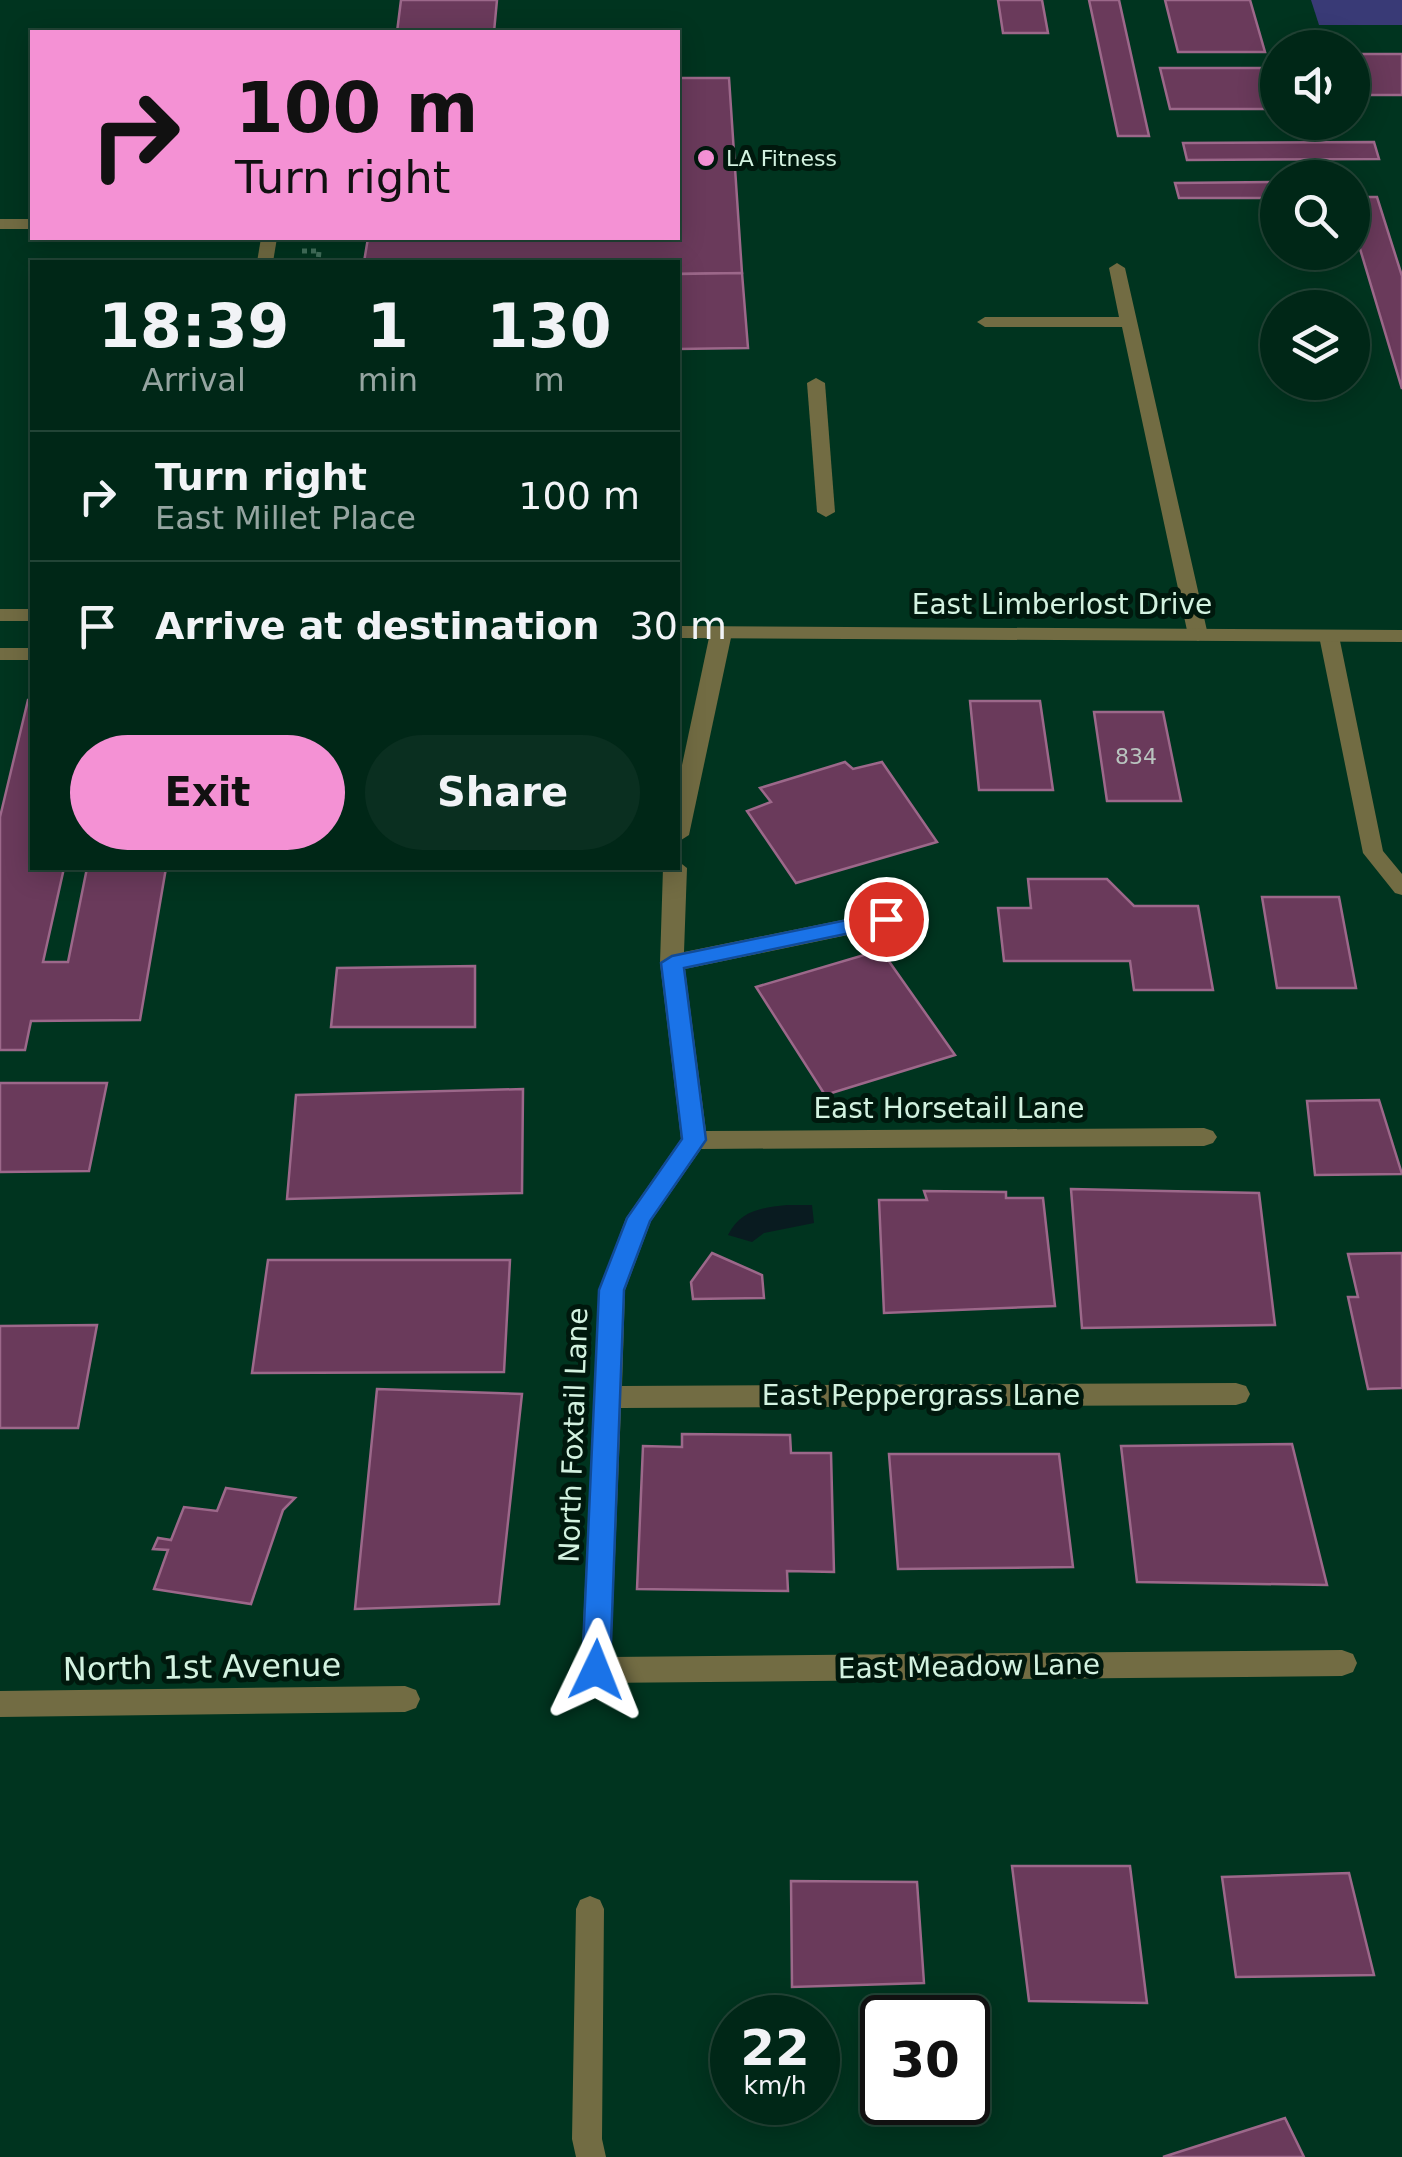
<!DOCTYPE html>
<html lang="en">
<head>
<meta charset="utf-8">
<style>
  body { margin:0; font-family:"DejaVu Sans",sans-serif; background:#0a2f20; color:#f1f3f6; height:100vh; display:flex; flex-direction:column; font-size:38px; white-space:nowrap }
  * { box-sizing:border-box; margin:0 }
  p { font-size:32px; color:#95a5a1 }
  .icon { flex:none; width:55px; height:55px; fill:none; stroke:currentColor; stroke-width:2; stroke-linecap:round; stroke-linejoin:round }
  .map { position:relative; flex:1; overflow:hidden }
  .sheet { position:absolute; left:30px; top:260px; width:650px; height:610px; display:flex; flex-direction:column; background:#002717; border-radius:0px; box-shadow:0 5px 25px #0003,0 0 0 2px #224436 }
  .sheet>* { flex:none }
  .top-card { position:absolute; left:30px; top:30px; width:650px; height:210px; border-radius:0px; box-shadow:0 5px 25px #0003,0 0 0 2px #224436; background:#f491d4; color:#111; overflow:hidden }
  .tools { position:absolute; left:1260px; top:30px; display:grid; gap:20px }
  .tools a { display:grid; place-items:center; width:110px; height:110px; border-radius:50%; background:#002717; box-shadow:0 5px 25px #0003,0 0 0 2px #224436; font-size:50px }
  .speed { position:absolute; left:710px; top:1995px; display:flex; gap:20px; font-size:50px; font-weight:700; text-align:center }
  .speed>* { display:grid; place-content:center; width:130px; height:130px; border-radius:50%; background:#002717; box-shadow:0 5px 25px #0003,0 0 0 2px #224436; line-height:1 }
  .speed small { font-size:25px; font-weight:400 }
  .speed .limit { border:5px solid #111; border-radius:15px; background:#fff; color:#111 }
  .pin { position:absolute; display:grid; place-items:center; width:85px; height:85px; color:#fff; margin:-42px; border:5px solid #fff; border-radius:50%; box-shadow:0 2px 10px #0007 }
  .me { position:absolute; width:110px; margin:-55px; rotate:2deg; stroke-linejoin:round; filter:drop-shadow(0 0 8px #0008) }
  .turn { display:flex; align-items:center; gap:35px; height:210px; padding:0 40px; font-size:45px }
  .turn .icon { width:130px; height:130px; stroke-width:2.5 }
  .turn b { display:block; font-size:70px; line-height:85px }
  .eta { display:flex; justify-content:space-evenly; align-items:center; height:170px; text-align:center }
  .eta b { font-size:60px; font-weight:600; line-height:70px }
  .primary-button { display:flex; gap:20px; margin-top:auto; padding:20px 40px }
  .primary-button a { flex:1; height:115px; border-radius:60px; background:#f491d4; color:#111; font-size:40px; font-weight:600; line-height:115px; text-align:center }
  .primary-button a+a { background:#0a2f20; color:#f1f3f6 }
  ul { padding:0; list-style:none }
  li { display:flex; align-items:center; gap:30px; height:130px; padding:0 40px; border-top:2px solid #224436 }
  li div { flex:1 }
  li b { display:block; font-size:38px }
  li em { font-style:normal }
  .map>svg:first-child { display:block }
  .green { fill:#393a76 }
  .water { fill:#091b20 }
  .building { fill:#6a3a5b; stroke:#9c688a; stroke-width:2.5 }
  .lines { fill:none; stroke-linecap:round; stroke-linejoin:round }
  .path { stroke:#43715d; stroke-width:5; stroke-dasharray:5 4; stroke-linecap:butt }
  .service { fill:#726c43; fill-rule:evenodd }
  .minor { fill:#726c43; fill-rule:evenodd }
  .tertiary { fill:#726c43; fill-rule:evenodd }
  .route { fill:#1a73e8; stroke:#114b97; stroke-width:2.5 }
  .poi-dot { fill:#f491d4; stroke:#00180d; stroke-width:4 }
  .labels { text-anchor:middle; stroke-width:10; stroke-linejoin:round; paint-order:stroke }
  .far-poi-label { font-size:22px; fill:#d3f2e0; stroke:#00180d; text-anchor:start }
  .number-label { font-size:22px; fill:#b9c4bf }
  .street-label { font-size:28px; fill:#d3f2e0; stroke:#00180d }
  .near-street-label { font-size:32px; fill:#d3f2e0; stroke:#00180d }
</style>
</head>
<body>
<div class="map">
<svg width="1402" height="2157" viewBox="0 0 1402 2157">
  <rect width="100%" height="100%" fill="#00341f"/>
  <path class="green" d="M1311 0H1402V25H1319Z"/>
  <path class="water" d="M787 1205H812L814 1223 764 1233 752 1242 728 1235C741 1210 760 1208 787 1205Z"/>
  <g class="building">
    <path d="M401 0H497L494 32H397Z"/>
    <path d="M998 0H1042L1048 33H1003Z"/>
    <path d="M1089 0H1119L1149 136H1118Z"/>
    <path d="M1165 0H1250L1265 52H1178Z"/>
    <path d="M1352 54H1402V95H1358L1352 78Z"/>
    <path d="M1160 68H1278V109H1170Z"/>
    <path d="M678 78H729L742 273 678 274V262H364L368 238H678Z"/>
    <path d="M1374 142 1379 159 1187 160 1183 143Z"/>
    <path d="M1278 182V198H1179L1175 183Z"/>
    <path d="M1352 197H1377L1402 276V389L1352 222Z"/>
    <path d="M742 273 748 348 678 349V274Z"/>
    <path d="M28 700H32V868H64L43 962H68L87 868H166L140 1020 31 1021 25 1050H0V817Z"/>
    <path d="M970 701H1040L1053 790H979Z"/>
    <path d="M1094 712H1163L1181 801H1107Z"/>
    <path d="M845 762 853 769 882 762 937 842 796 883 747 811 771 802 760 788Z"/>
    <path d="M1028 879H1107L1134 906H1198L1213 990H1134L1130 961H1004L998 908H1031Z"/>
    <path d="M1262 897H1339L1356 988H1277Z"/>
    <path d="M881 950 955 1055 825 1095 756 987Z"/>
    <path d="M475 966V1027H331L337 968Z"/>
    <path d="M0 1083H107L89 1171 0 1172Z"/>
    <path d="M523 1089 522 1193 287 1199 296 1095Z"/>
    <path d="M1379 1100 1402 1174 1315 1175 1307 1101Z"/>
    <path d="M1071 1189 1259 1193 1275 1325 1082 1328Z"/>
    <path d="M924 1191 1006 1192V1198H1043L1055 1306 884 1313 879 1200H927Z"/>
    <path d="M712 1253 762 1275 764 1298 693 1299 691 1282Z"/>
    <path d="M1402 1253V1388L1368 1389 1348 1297H1358L1348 1254Z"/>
    <path d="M268 1260H510L504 1372 252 1373Z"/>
    <path d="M97 1325 78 1428H0V1326Z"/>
    <path d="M377 1389 522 1394 499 1604 355 1609Z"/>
    <path d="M682 1434 790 1435 791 1453H831L834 1572 787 1571 788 1591 637 1589 643 1446 682 1447Z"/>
    <path d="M1292 1444 1327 1585 1137 1582 1121 1446Z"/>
    <path d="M889 1454H1059L1073 1567 898 1569Z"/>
    <path d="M226 1488 295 1498 283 1510 251 1604 154 1589 168 1550 153 1549 158 1538 171 1540 184 1507 217 1511Z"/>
    <path d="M1012 1866H1130L1147 2003 1029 2001Z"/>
    <path d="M1349 1873 1374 1975 1236 1977 1222 1877Z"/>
    <path d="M791 1881 917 1882 924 1983 792 1987Z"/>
    <path d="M1285 2118 1304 2157H1163Z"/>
  </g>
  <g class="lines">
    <path class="path" d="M302 251H319L318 262"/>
    <g class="service">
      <rect x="0" y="219" width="32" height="10"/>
      <path d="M261 238H277L273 262H257Z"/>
      <path d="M1117 263 1125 268 1208 635 1198 641 1188 635 1122 327H985L977 322 985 317H1119L1109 268Z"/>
      <path d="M816 378 825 383 835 512 826 517 817 512 807 383Z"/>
      <path d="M1329 630 1339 636 1383 851 1402 874V895L1395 893 1363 853 1319 636Z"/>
      <path d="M590 1896 600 1900 604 1909 602 2139 606 2157H576L572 2139 576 1909 580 1900Z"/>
    </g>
    <g class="minor">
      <path d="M721 627 732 633 689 835 678 842V784L710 633Z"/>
      <path d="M678 861 687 868 684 952 886 911 898 919 886 927 685 969 706 1131 1204 1128 1213 1131 1217 1137 1213 1143 1204 1146 701 1149 651 1221 625 1290 622 1386 1236 1383 1246 1386 1250 1394 1246 1402 1236 1405 621 1408 611 1657 1342 1650 1353 1654 1357 1663 1353 1672 1342 1676 596 1683 585 1679 581 1670 599 1290 626 1218 681 1139 660 963 663 868H678Z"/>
      <path d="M405 1686 416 1690 420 1699 416 1708 405 1712 0 1717V1691Z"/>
    </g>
    <g class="tertiary">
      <rect x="0" y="609" width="32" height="12"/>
      <path d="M678 626 1402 630V642L678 638Z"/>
      <rect x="0" y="648" width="32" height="12"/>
    </g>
  </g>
  <path class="route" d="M886 912 893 914 897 919 893 924 684 968 706 1140 650 1221 624 1290 610 1670 606 1678 596 1681 586 1678 582 1670 599 1290 627 1218 682 1139 661 963 672 956Z"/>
  <circle class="poi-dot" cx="706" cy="158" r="10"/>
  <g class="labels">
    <g class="far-poi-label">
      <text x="726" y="166">LA Fitness</text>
    </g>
    <g class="number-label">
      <text x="1136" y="764">834</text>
    </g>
    <g class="street-label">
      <text x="1062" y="614">East Limberlost Drive</text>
      <text x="949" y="1118">East Horsetail Lane</text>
      <text x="921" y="1405">East Peppergrass Lane</text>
      <text transform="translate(573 1435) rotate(-88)" y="10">North Foxtail Lane</text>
      <text transform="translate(969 1666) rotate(-1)" y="10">East Meadow Lane</text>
    </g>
    <g class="near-street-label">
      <text transform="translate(202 1667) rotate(-1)" y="11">North 1st Avenue</text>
    </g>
  </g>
</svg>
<div class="tools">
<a><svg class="icon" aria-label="sound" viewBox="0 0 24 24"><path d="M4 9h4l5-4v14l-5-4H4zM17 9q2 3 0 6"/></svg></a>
<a><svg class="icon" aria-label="search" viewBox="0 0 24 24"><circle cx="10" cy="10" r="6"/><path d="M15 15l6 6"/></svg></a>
<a><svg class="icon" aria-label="layers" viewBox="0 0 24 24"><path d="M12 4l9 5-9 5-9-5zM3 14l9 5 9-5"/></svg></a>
</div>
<div class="speed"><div>22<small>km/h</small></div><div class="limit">30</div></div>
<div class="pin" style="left:886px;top:919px;background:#d93025"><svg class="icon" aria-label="arrive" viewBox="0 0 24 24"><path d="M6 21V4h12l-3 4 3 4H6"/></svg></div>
<svg class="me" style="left:596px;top:1670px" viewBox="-20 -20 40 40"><path d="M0-17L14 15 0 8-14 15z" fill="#1a73e8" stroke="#fff" stroke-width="4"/></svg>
<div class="top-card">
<div class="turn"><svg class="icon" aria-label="right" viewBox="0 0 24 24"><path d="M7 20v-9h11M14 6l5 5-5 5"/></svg><div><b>100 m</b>Turn right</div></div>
</div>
<section class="sheet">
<div class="eta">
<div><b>18:39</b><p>Arrival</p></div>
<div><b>1</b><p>min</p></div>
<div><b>130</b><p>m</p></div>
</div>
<ul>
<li><svg class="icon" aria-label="right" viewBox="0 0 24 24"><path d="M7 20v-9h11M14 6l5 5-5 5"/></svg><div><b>Turn right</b><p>East Millet Place</p></div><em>100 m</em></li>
<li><svg class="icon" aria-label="arrive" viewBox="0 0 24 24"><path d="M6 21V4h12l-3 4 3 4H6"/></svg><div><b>Arrive at destination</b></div><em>30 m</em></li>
</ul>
<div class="primary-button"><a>Exit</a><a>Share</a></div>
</section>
</div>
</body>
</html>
